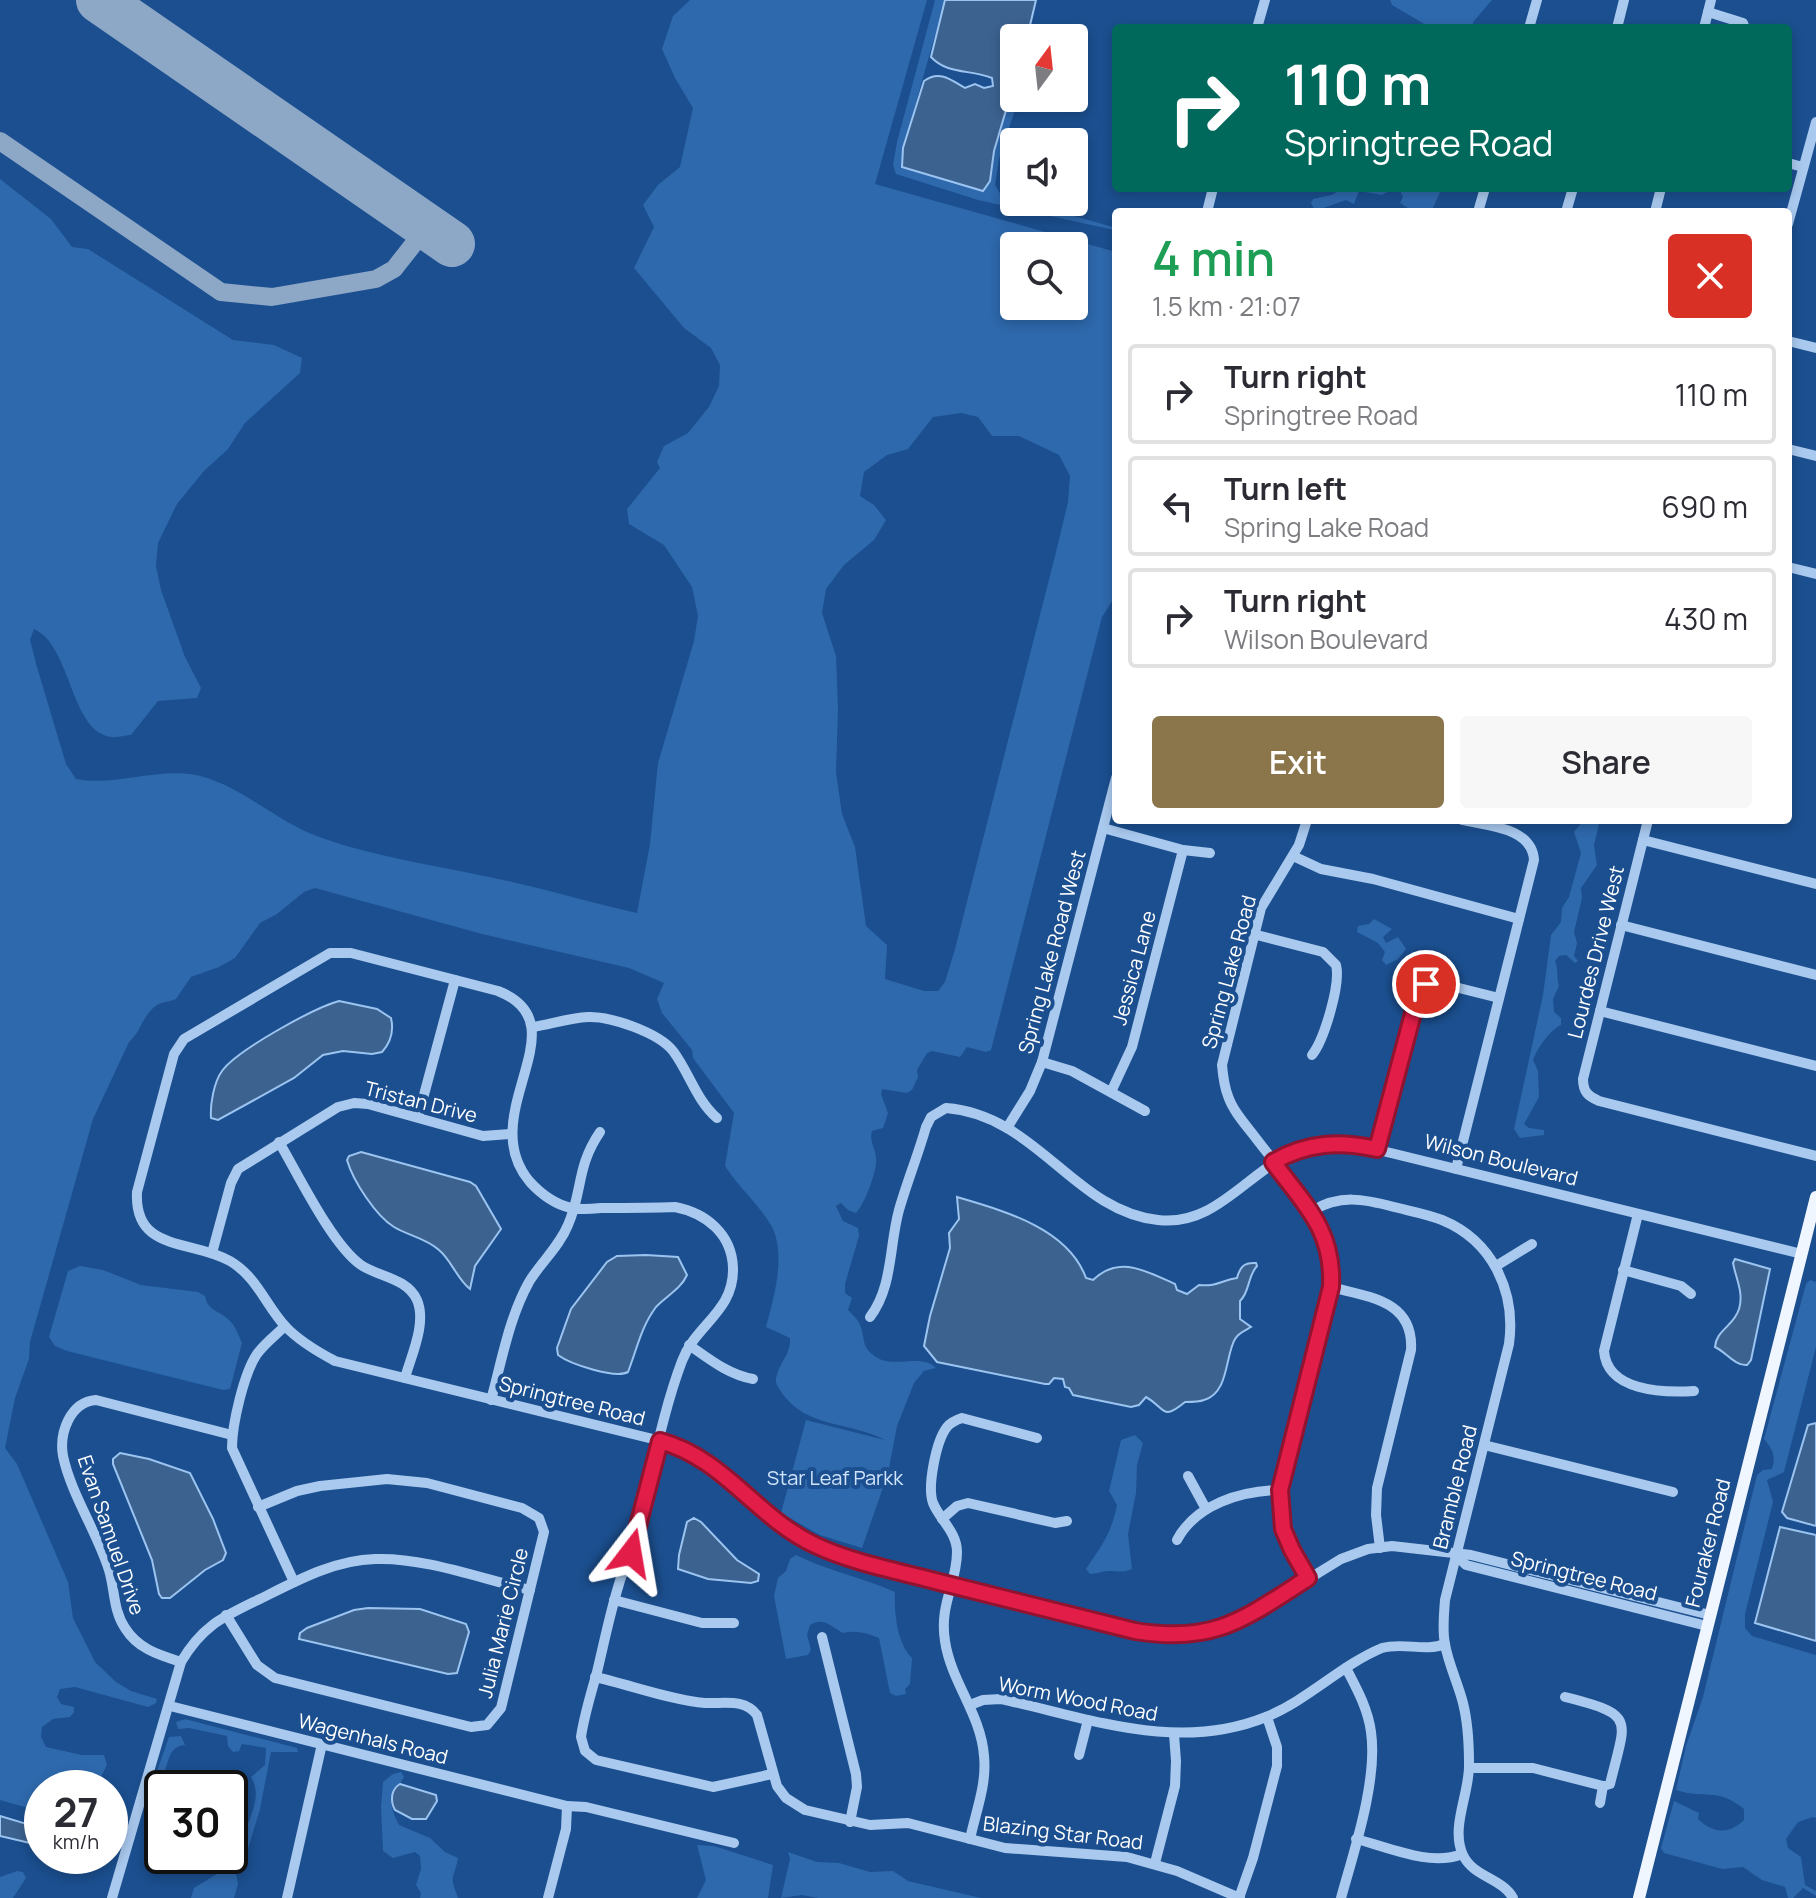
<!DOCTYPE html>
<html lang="en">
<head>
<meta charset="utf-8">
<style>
  body { margin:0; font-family:Manrope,sans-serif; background:#f7f7f7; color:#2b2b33; height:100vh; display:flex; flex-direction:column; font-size:30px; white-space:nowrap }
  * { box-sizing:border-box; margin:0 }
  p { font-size:26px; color:#7c7c81 }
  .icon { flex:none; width:44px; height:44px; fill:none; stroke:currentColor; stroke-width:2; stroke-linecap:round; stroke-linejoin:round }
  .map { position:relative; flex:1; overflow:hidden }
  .drawer { position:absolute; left:1112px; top:208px; width:680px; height:616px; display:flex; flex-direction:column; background:#fff; border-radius:8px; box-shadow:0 4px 12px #0003 }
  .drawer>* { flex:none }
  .top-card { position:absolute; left:1112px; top:24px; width:680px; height:168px; border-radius:8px; box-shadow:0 4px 12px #0003; background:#00695c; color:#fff; overflow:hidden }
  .needle { width:52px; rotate:15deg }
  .fabs { position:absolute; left:1000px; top:24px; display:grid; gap:16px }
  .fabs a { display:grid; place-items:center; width:88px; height:88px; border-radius:8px; background:#fff; box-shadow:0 4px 12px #0003; font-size:40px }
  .speed { position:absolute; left:24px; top:1770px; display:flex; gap:16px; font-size:40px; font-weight:700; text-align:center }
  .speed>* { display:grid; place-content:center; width:104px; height:104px; border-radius:50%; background:#fff; box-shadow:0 4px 12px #0003; line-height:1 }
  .speed small { font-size:20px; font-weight:400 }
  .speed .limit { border:4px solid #111; border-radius:12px; background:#fff; color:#111 }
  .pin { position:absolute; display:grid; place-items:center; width:68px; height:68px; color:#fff; margin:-34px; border:4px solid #fff; border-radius:50%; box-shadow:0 2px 8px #0007 }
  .me { position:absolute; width:88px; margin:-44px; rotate:14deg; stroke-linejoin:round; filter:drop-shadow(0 0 6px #0008) }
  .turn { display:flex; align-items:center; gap:28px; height:168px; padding:0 40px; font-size:36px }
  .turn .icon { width:104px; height:104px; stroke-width:2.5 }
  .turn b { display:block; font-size:56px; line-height:68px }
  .round { display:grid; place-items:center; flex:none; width:84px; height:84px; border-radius:8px; background:#f7f7f7 }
  .headline { display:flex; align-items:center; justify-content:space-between; height:136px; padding:0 40px }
  h1 { font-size:48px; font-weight:600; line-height:60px; color:#1e9e55 }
  .button { display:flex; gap:16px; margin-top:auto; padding:16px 40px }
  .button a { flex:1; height:92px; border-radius:8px; background:#8a764a; color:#fff; font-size:32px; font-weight:600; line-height:92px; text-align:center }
  .button a+a { background:#f7f7f7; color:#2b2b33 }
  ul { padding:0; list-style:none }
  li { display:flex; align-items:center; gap:24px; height:100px; margin:0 16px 12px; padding:0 24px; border:4px solid #e1e1e2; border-radius:8px }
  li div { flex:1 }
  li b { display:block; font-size:30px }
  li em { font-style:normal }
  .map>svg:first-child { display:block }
  .green { fill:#2e69ad; fill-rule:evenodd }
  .water { fill:#3c6290; stroke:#9cc4f0; stroke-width:2 }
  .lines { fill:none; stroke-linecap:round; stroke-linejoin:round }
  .taxiway { stroke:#8da7c7; stroke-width:18 }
  .runway { stroke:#8da7c7; stroke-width:46 }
  .minor { stroke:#a9c9ee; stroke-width:10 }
  .major { stroke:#f0f6ff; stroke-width:12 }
  .route-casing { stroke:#92132f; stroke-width:20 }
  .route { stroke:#e11d48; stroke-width:14 }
  .labels { text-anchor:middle; stroke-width:8; stroke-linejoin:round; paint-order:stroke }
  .street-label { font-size:20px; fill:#fff; stroke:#1b4f8f }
  .park-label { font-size:20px; fill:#cfe3fa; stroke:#1b4f8f }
</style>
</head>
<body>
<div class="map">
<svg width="1816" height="1898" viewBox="0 0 1816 1898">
  <rect width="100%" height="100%" fill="#1b4f8f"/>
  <g class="green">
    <path d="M690 0H927L875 184 1116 252V595L1102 617 991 1050 986 1052 967 1047 960 1057 932 1051 927 1053 917 1070 918 1077 912 1090 907 1093 882 1089 881 1094 888 1113 883 1128 872 1131C869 1141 875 1147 876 1157 878 1169 865 1204 856 1213L848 1210 841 1203 836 1206 843 1221 858 1228 859 1236 845 1284V1293L852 1298 848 1310C852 1314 858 1319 860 1325 866 1339 860 1346 876 1357 894 1369 921 1353 936 1368L924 1371 914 1383 897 1426 888 1473 862 1548 820 1535 781 1513 806 1420 885 1440C850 1421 804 1429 780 1390 778 1387 775 1383 776 1379 778 1364 791 1355 790 1338L766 1327C774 1297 788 1250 769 1222 756 1202 738 1186 725 1166L734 1113 693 1058 692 1050 662 1013 657 999 664 983 629 968 482 934 315 888 304 892 277 914 260 923 235 958 219 967 191 977 176 999C169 1002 162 1002 157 1005 143 1014 141 1032 129 1042L93 1119 30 1342 29 1359 15 1398 5 1448 17 1464 68 1582 73 1618 95 1662 116 1682 131 1691 157 1699 156 1703 148 1707 75 1687 60 1689 57 1697 61 1704 74 1707V1712L70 1717 53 1719 42 1727 41 1737 46 1747 82 1755H104L107 1765 95 1788H42V1812L0 1800V179L51 219 72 247 88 249 233 340 274 345 302 358 300 373 245 423 228 449 204 471 177 504 158 543 156 566 161 590 185 657 201 688 197 698 158 701 131 735C126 735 118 738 112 737 70 733 72 646 34 629L30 640 37 667 66 764 76 779C118 787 163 765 204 777 247 790 280 824 322 838 376 857 434 865 489 877 539 887 587 902 637 913L650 844 658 763 694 641 698 616 692 587 664 545 629 524 627 509 660 468 657 462 664 446 688 433 709 407 719 386 720 365 711 348 684 328 634 268 654 227 643 205 658 185 680 167 693 108 675 78 662 49 673 16ZM1014 246H1074V306H1014ZM961 413 978 417 992 436H1019L1059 455 1070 476 1068 502 1056 552 955 949 945 982 938 991H924L885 979 887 945 866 926 855 847 842 814 836 772 838 708 836 656 822 613 826 589 844 565 874 540 886 520 874 505 860 496 864 472 887 455 908 449 933 417Z"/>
    <path d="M935 0H945L903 148 902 167 983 190 990 181 994 151 1014 83V98H1019L999 159 995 185 1001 195 1014 199V202H1024L1113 227 1114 230 978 200 896 174 893 165 897 142Z"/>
    <path d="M1390 0H1492L1473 22 1472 28H1431L1392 5Z"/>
    <path d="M1343 188H1395L1382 195 1359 191 1354 204 1346 200 1315 211 1311 203 1313 199 1332 195Z"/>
    <path d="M1399 188H1442L1431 212H1416V208L1411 210 1400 203 1403 197Z"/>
    <path d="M1584 820H1600L1594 845 1597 865 1581 888 1582 898 1574 932 1577 943 1574 956 1578 961 1575 963 1566 955 1559 956 1555 961C1559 970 1556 977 1559 986L1553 999 1554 1012 1561 1018V1025C1550 1030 1537 1049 1533 1060L1538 1071 1539 1097 1524 1124 1529 1128 1544 1130V1135L1520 1138 1514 1129 1543 995 1551 935 1561 922 1562 908 1569 897 1581 853 1574 832Z"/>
    <path d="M1374 919 1392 929 1383 937 1386 943 1398 937 1406 949 1398 959 1386 965 1382 960 1385 952 1378 943 1357 932 1358 926 1369 924Z"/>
    <path d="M80 1266 103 1270 141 1285 198 1292 205 1296C208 1311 218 1310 228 1319 235 1325 238 1334 242 1343L230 1389 223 1390 67 1351 55 1346 49 1337 68 1271Z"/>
    <path d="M1810 1280 1816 1282V1347L1784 1472 1767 1480 1773 1502 1745 1614V1628L1752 1636 1816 1655V1818L1813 1817 1798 1822 1786 1839 1788 1848 1801 1857 1805 1885 1816 1891V1896L1803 1888 1793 1898H1788L1785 1887 1762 1880 1743 1867 1722 1869 1664 1853 1661 1848 1674 1801 1699 1813 1698 1819C1713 1834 1730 1834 1744 1820V1809C1715 1786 1706 1800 1676 1790L1686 1746 1703 1697 1757 1475 1763 1470 1772 1469C1776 1456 1773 1450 1764 1439L1806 1284Z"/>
    <path d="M1135 1435 1143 1443 1137 1465 1136 1493 1128 1534 1132 1569C1123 1573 1118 1571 1108 1571 1102 1571 1097 1574 1090 1574L1086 1569C1102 1545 1111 1534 1117 1505L1109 1491 1121 1440Z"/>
    <path d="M796 1555C828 1571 862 1577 895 1592 894 1613 897 1643 912 1658L910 1684 905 1689 906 1694 896 1696 890 1693 879 1638C867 1633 856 1630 843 1633 830 1626 824 1617 810 1625L807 1635 811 1650 808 1655 786 1659 774 1596 778 1578 786 1571 790 1559Z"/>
    <path d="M185 1719 297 1748 298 1752H271L260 1809 247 1852 241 1854C241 1826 266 1801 251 1777L265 1765 266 1748 242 1744 239 1751 233 1752 228 1746 227 1736 189 1728 178 1729 176 1722Z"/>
    <path d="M181 1736 185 1745C170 1746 169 1759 165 1771L171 1776 182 1777 183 1781 158 1782 155 1777 169 1737Z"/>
    <path d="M401 1772 404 1777C392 1798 386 1799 399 1825L430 1838 445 1852 458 1858C453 1883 449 1873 458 1898H420L421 1893 416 1885 421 1869 420 1856 415 1852 393 1858 383 1851 381 1807 383 1782 393 1774Z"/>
    <path d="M697 1845 714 1846 773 1865 768 1898H697L706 1880Z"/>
    <path d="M788 1852 817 1862 839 1863 870 1872 893 1871 908 1881 981 1898H818L802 1895 781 1898 790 1859Z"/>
    <path d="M225 1869 236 1873 238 1884 234 1898H191L194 1888Z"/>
    <path d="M17 1871 23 1872 26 1878 13 1898H0V1877Z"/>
  </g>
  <g class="water">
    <path d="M945 0H1036L1027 38H1014V83L994 151 990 181 983 191 902 167 903 148 924 81C939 70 950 79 965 88L975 84 984 88 993 86 992 78C970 69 948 75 931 57Z"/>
    <path d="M339 1001 377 1009 391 1018C394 1031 391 1042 382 1052L372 1054 343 1051 323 1055 294 1078 218 1120 211 1118C210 1104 214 1082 222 1071 237 1050 314 1008 339 1001Z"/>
    <path d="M361 1152 470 1182 476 1186 501 1229 475 1266 470 1289C457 1279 452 1261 439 1250 426 1238 409 1236 394 1227 376 1216 353 1181 347 1160L349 1156Z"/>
    <path d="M957 1197C1004 1211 1068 1228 1086 1278L1093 1280C1120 1254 1147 1272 1175 1284L1177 1290 1187 1294 1199 1285C1217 1287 1222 1280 1237 1278 1240 1267 1244 1262 1256 1263L1257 1266C1247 1277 1250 1292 1240 1301V1319L1251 1327C1246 1330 1238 1333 1235 1339 1225 1356 1229 1393 1204 1400 1199 1402 1191 1402 1185 1402 1161 1422 1166 1408 1146 1397L1139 1405 1131 1407 1073 1395 1069 1388 1065 1387 1063 1379 1054 1378 1049 1384H1045L937 1362 924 1346 930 1316 950 1248 949 1233 959 1219Z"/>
    <path d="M646 1255 678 1257 687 1275C681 1289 666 1296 656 1307 641 1327 637 1349 628 1372 615 1379 570 1364 558 1355L557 1348 571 1309 607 1262 617 1256Z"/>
    <path d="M1735 1259 1770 1269 1751 1360 1747 1365C1735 1366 1726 1352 1715 1347 1716 1330 1734 1326 1739 1309 1744 1293 1736 1279 1733 1263Z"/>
    <path d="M1816 1423V1526L1787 1518 1782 1512 1808 1425Z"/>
    <path d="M120 1453 149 1459 190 1473 213 1519 226 1553 223 1560 205 1570 170 1598H162L159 1594 152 1560 113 1464V1459Z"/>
    <path d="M694 1518 701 1522 737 1560 759 1574 758 1581 751 1583 708 1579 678 1569 679 1555 687 1522Z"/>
    <path d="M1780 1527 1816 1535V1641L1755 1623Z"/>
    <path d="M368 1608 420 1609 466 1624 469 1632 457 1673 448 1674 299 1639 300 1633 307 1628 354 1610Z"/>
    <path d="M400 1784 436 1795 437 1801 426 1819H412L395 1810C390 1801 391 1789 400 1784Z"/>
    <path d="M0 1816 37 1827C41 1832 39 1840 34 1844L0 1836Z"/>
  </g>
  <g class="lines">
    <path class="taxiway" d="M0 141 221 292 272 297 376 279 394 269 427 227"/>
    <path class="runway" d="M99 0 452 244"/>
    <g class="minor">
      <path d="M1708 12 1743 23 1745 28"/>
      <path d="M1257 28 1265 0"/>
      <path d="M1529 28 1537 0"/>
      <path d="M1617 28 1624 0"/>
      <path d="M1704 28 1711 0"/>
      <path d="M1788 163 1803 167"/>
      <path d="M1207 212 1213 188"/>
      <path d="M1478 212 1485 188"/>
      <path d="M1566 212 1573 188"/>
      <path d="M1655 212 1661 188"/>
      <path d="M1788 224 1816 122"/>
      <path d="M1788 341 1816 348"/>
      <path d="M1788 449 1816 456"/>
      <path d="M1788 567 1816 574"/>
      <path d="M1307 820 1299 845 1261 908 1222 1065C1223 1076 1224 1086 1228 1096 1233 1111 1245 1124 1255 1137 1291 1185 1334 1223 1331 1287L1280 1490 1283 1529 1292 1550 1308 1578"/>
      <path d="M1648 820 1583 1079C1583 1092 1588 1096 1599 1101L1816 1156"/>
      <path d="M1103 828 1183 850 1210 853"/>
      <path d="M1643 840 1816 884"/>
      <path d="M1293 856 1321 869 1373 879 1519 919"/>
      <path d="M1621 925 1816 975"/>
      <path d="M1253 934 1323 952 1336 965C1341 984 1324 1040 1312 1055"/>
      <path d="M1600 1011 1816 1066"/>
      <path d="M533 1027C551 1024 570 1018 588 1017 611 1016 659 1033 673 1051 689 1072 696 1100 717 1118"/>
      <path d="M1042 1062 1072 1071 1145 1111"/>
      <path d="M1111 1092 1132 1047 1183 850"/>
      <path d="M418 1117 455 980"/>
      <path d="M1007 1128 1030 1091 1042 1062 1116 778"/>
      <path d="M279 1142C298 1174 332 1245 361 1265 379 1277 407 1278 417 1300 427 1323 411 1356 405 1378"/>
      <path d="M1377 1149 1422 986 1435 982 1499 998"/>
      <path d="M1456 1169 1534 860C1532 827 1487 826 1462 820"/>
      <path d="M1312 1211C1340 1194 1364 1199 1394 1207 1410 1211 1427 1214 1442 1220 1493 1241 1516 1292 1509 1344L1445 1600C1444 1614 1442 1630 1445 1644 1448 1663 1458 1683 1463 1703 1468 1723 1469 1743 1469 1764 1470 1793 1450 1827 1463 1855 1473 1877 1502 1878 1513 1898"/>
      <path d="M1638 1214 1604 1351C1607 1391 1662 1393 1694 1391"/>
      <path d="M212 1253 231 1183 238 1169 338 1107 354 1103 368 1104 483 1136 510 1134"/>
      <path d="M1496 1266 1532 1244"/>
      <path d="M1623 1270 1681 1286 1691 1294"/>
      <path d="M1331 1287C1368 1297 1414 1300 1411 1350L1377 1488 1376 1515 1380 1548"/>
      <path d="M870 1317C893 1287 889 1246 899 1210 907 1182 918 1155 926 1127L931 1117 946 1108C1037 1115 1074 1211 1158 1220 1224 1228 1256 1154 1319 1144 1343 1140 1367 1147 1391 1153L1802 1254"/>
      <path d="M285 1326C276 1335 265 1343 257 1354 244 1373 232 1424 232 1448L294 1582"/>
      <path d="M689 1345C709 1359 729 1375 753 1379"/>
      <path d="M491 1400C502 1360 509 1318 529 1282 541 1262 559 1247 568 1225 583 1191 576 1167 600 1132"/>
      <path d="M1484 1445 1673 1492"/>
      <path d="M1188 1476 1206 1509"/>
      <path d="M942 1519 957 1506 968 1503 1055 1523 1067 1521"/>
      <path d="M1177 1540C1196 1504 1241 1491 1280 1490"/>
      <path d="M1456 1555 1466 1565 1707 1626"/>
      <path d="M614 1600 702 1623H734"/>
      <path d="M226 1615 257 1665 275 1678 471 1727 487 1725 501 1708 544 1532 539 1518 522 1508 427 1483 387 1479 320 1486 297 1491 258 1507"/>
      <path d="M822 1637 856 1774 857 1787 850 1822"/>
      <path d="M181 1662C159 1655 138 1649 125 1628 113 1610 115 1590 109 1570 97 1532 71 1494 63 1456 59 1433 70 1402 96 1400L232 1435"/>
      <path d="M595 1677C627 1684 674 1701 705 1703 724 1704 744 1698 757 1715L777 1786 786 1798 805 1810 870 1825 908 1823 1005 1848 1127 1857 1177 1871 1240 1898"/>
      <path d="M1565 1697C1637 1715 1626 1718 1610 1784L1603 1786"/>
      <path d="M970 1705 983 1700 1001 1699C1089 1718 1177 1753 1266 1717 1308 1700 1341 1665 1382 1648 1403 1642 1425 1652 1445 1644"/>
      <path d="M170 1706 567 1806 586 1807 734 1843"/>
      <path d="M1079 1755 1088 1720"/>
      <path d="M1470 1768H1533L1603 1786"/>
      <path d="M772 1774 713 1787 596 1760 585 1751 581 1737C584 1716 591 1694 597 1672 604 1643 610 1613 619 1584 622 1572 629 1561 632 1550 650 1487 659 1422 682 1361 696 1324 734 1312 733 1268 732 1234 706 1213 675 1207 651 1208 626 1208 601 1208 592 1209 580 1210 571 1208 554 1204 541 1194 530 1182 472 1114 584 1025 498 991L351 953H330L184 1039 174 1054 137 1192C134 1253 192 1239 230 1261 257 1277 265 1304 285 1326 299 1341 318 1352 335 1361L653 1439C727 1459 751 1515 815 1545 851 1562 894 1570 933 1580 1000 1597 1067 1614 1135 1631L1187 1636 1227 1626 1248 1616 1341 1559 1368 1549 1392 1546 1471 1555 1710 1615"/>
      <path d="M1600 1803 1603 1786"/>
      <path d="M970 1839C976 1811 987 1784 984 1756 981 1714 951 1682 945 1641 939 1604 957 1584 957 1552 957 1532 940 1520 933 1503 927 1487 936 1441 947 1427 951 1422 956 1420 962 1418L1037 1438"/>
      <path d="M1356 1839C1388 1847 1430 1867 1462 1854"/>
      <path d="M1155 1863 1175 1786 1176 1761 1174 1734"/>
      <path d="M112 1898 181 1662C203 1625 223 1617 260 1599 296 1581 334 1560 375 1559 424 1557 482 1579 530 1590"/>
      <path d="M287 1898 322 1744"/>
      <path d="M548 1898 566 1829 567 1806"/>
      <path d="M1239 1898 1253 1858 1277 1766V1747L1267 1717"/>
      <path d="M1341 1898C1354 1851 1378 1780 1371 1732 1368 1709 1357 1689 1346 1668"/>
    </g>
    <path class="major" d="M1639 1898 1816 1197"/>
  </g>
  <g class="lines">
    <defs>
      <path id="route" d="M631 1553 660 1441C724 1458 757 1518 815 1545 853 1563 898 1571 939 1582 1004 1598 1069 1615 1135 1631 1215 1644 1244 1619 1308 1578L1292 1550 1283 1529 1280 1490 1331 1287C1334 1230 1304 1204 1273 1162 1308 1142 1339 1141 1377 1149L1419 991 1426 984"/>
    </defs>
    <use href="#route" class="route-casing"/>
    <use href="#route" class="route"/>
  </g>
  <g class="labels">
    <g class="street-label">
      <text transform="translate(1052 952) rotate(-75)" y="7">Spring Lake Road West</text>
      <text transform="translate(1596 952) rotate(-76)" y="7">Lourdes Drive West</text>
      <text transform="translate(1134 968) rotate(-75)" y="7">Jessica Lane</text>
      <text transform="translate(1229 972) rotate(-75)" y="7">Spring Lake Road</text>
      <text transform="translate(421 1102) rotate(14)" y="7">Tristan Drive</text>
      <text transform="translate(1501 1160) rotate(14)" y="7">Wilson Boulevard</text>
      <text transform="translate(572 1401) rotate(14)" y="7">Springtree Road</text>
      <text transform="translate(1455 1487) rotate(-76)" y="7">Bramble Road</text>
      <text transform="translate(111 1535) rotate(71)" y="7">Evan Samuel Drive</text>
      <text transform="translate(1708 1543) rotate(-76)" y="7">Fouraker Road</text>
      <text transform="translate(1584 1576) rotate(14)" y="7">Springtree Road</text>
      <text transform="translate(503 1623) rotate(-76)" y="7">Julia Marie Circle</text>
      <text transform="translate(1078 1699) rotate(11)" y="7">Worm Wood Road</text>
      <text transform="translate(373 1739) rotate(14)" y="7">Wagenhals Road</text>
      <text transform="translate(1063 1833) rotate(7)" y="7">Blazing Star Road</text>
    </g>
    <g class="park-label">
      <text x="835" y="1485">Star Leaf Parkk</text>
    </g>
  </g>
</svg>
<div class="fabs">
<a><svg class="needle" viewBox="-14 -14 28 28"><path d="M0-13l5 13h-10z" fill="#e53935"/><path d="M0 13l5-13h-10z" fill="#7c7c81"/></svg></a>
<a><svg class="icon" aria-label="sound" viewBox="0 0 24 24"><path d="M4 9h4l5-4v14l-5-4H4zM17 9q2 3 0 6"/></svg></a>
<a><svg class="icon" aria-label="search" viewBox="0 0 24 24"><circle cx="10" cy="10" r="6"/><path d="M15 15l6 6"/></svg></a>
</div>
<div class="speed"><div>27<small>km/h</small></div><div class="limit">30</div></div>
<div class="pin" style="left:1426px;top:984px;background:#d93025"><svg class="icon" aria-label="arrive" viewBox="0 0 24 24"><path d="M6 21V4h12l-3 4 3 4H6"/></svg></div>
<svg class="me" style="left:631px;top:1553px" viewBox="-20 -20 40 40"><path d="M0-17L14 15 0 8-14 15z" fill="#e11d48" stroke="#fff" stroke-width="4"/></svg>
<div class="top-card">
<div class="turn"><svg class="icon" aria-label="right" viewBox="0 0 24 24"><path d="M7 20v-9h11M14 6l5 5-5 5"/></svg><div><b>110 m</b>Springtree Road</div></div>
</div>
<section class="drawer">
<div class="headline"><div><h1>4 min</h1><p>1.5 km · 21:07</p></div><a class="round" style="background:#d93025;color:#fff"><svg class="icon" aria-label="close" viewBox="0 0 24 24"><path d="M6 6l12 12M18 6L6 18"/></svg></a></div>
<ul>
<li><svg class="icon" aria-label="right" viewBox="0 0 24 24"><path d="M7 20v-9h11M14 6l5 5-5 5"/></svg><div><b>Turn right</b><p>Springtree Road</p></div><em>110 m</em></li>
<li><svg class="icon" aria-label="left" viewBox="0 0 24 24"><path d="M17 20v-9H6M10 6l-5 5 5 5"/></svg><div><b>Turn left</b><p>Spring Lake Road</p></div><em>690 m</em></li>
<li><svg class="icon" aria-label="right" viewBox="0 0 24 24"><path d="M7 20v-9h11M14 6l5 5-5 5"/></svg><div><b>Turn right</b><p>Wilson Boulevard</p></div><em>430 m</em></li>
</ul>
<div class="button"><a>Exit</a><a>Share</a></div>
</section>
</div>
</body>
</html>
